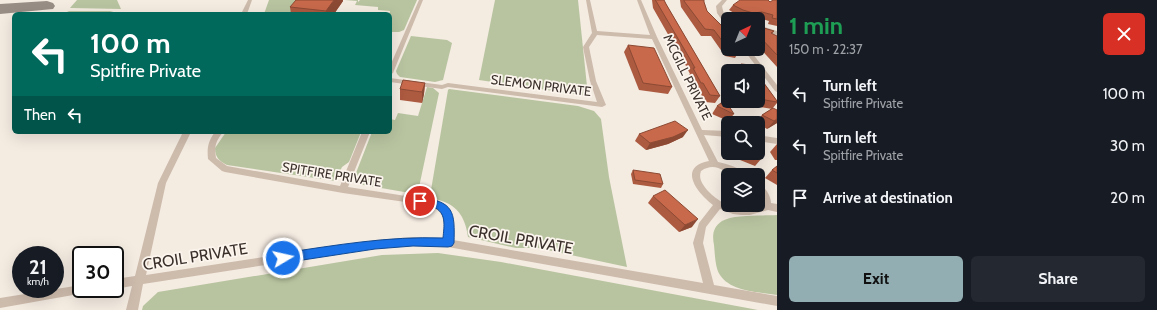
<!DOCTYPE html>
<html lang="en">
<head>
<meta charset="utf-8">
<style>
  body { margin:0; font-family:Cabin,sans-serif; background:#242831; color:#f1f3f6; height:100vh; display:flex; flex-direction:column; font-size:15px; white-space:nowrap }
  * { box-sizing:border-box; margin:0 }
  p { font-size:13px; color:#9ea1a6 }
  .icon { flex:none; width:22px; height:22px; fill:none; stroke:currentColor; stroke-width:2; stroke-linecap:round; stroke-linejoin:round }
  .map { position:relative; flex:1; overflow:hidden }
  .side { display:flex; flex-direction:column; background:#171b24; width:380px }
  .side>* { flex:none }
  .guide { position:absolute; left:12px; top:12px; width:380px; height:122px; border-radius:6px; box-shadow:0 4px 16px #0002; background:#00695c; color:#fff; overflow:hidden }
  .needle { width:26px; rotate:43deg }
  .controls { position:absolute; left:721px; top:12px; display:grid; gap:8px }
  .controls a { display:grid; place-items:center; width:44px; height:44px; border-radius:6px; background:#171b24; box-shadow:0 4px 16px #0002; font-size:20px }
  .speed { position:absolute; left:12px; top:246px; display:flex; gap:8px; font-size:20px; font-weight:700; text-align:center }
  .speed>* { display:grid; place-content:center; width:52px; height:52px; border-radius:50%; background:#171b24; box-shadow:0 4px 16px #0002; line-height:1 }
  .speed small { font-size:10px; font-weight:400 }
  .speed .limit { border:2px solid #111; border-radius:6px; background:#fff; color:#111 }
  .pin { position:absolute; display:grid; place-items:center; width:34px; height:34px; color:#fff; margin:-17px; border:2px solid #fff; border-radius:50%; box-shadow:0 1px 4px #0007 }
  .me { position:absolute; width:44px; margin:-22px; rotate:81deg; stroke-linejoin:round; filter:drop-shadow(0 0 3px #0008) }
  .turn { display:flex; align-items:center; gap:14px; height:84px; padding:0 12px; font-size:18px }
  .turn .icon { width:52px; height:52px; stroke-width:2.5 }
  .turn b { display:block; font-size:28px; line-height:34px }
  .then { display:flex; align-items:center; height:38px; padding:0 12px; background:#0003; gap:8px; font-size:15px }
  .round { display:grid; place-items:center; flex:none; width:42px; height:42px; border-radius:6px; background:#242831 }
  .headline { display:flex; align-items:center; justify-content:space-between; height:68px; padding:0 12px }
  h1 { font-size:24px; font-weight:700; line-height:30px; color:#1e9e55 }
  .primary-button { display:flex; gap:8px; margin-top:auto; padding:8px 12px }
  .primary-button a { flex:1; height:46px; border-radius:6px; background:#92aeb2; color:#111; font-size:16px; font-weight:700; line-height:46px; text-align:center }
  .primary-button a+a { background:#242831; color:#f1f3f6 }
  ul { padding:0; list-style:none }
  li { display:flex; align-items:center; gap:12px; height:52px; padding:0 12px }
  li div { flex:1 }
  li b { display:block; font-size:15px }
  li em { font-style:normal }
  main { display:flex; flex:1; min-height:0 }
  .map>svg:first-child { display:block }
  .green { fill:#b8c4a0 }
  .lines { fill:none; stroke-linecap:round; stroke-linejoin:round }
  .taxiway { fill:#988e86; fill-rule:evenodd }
  .street { fill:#cdbbac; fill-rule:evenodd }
  .wall { fill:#ac5a40 }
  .shaded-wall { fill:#8c4a34 }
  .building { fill:#c8694b; stroke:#8c4a34 }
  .route { fill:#1a73e8; stroke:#114b97 }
  .labels { text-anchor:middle; stroke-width:3.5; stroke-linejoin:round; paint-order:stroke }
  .street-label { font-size:13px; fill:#3b302b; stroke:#fbf5ee }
  .near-street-label { font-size:16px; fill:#3b302b; stroke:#fbf5ee }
</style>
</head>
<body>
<main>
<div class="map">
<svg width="777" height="310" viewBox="0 0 777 310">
  <rect width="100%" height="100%" fill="#f4ebe1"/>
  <g class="green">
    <path d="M77 0H117L121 9 70 8Z"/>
    <path d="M269 0H304L292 14H264Z"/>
    <path d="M345 0H358V2L360 0H417L404 30 399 32H390V14H389L390 11 378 10V7L355 5 357 1Z"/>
    <path d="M495 0H578L588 96 479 80Z"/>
    <path d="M69 11H110L121 14H63Z"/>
    <path d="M411 36 447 40 452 43 443 80 435 82 400 77 397 74 396 71Z"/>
    <path d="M427 87 433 88 439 93 418 192 415 194 410 193 358 184 354 178 372 132H390V119L395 120 398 113 418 116Z"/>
    <path d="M449 89 578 106 594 111 601 119 609 177 627 267 538 248H516L468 237C465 216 457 204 435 199L431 190 448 90Z"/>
    <path d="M226 132H361L349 162 342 167 335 181 227 165C219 161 215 157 215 148Z"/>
    <path d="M777 215V295C760 292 731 292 720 275 715 268 715 254 714 245 712 235 713 227 722 221 733 214 763 216 777 215Z"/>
    <path d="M438 253 501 262 758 310H142L143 306 158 292 382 255Z"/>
  </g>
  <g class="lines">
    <path class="taxiway" d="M47 1 53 3 55 6 53 9 0 14V4Z"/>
    <g class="street">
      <path d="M248 0H252L247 14H241Z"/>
      <path d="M419 0H423L393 73 390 75V66Z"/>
      <path d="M586 0H590L597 31 650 35 637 0H641L657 37 702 130 728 131V137L704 135 718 162C727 164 740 167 746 175 743 175 740 175 737 175 723 173 716 161 701 171 698 179 703 185 708 191 722 206 743 213 763 204V200L758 193V184C765 186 771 196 771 203L777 204V212L768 210 750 215H741L733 214 720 209 706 227 703 243 714 285 777 296V306L448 247 413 245 375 248 143 284 138 310H126L132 286 115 289V279L135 276 158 183 183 132H191L166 183 146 275 375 240 413 237 443 239C445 223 446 216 433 206L343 193 225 172 222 171 208 159C207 148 208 141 215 132H223C216 141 214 146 216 158L227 166 340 186 362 132H370L348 187 438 201C454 212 454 221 453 240L703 283 693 243 699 223 713 205C697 193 677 167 709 161L652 39 597 35 589 47 596 81 606 105 602 107 448 87 442 89 390 82V78L442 85 448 83 597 102 590 81 583 47 592 33Z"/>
      <path d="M722 0H727L722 6C723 14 728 19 728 27L726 26 717 13 716 6Z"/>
      <path d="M758 25 777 31V35L758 29Z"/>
      <path d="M743 49H749L777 85V92L775 91Z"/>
      <path d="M758 135 777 138V144L758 141Z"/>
      <path d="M81 285V289H91L90 292 0 308V298Z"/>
    </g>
  </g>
  <g class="wall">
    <path d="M652 0H664L666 4 720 96 715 103 705 102 699 90H697L689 75 690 74 686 66 653 8Z"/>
    <path d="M680 0H704V2L707 11 739 51 735 58 725 56 711 36H701L681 7Z"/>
    <path d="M777 0V26L768 24 769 21 758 18 750 19 739 16 729 10 733 5 770 2Z"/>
    <path d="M343 1 334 14H291L290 7Z"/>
    <path d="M758 31H774L772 34 777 36V67L758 46Z"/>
    <path d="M628 45 672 87 668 94 639 90 624 52Z"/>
    <path d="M741 64 755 71H737Z"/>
    <path d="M758 75 777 101V103L772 109 777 123 767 129 756 122 762 115 772 109 760 107 756 101H758Z"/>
    <path d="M425 83 424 94 422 103 400 100V89Z"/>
    <path d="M717 106 734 114 728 121 712 114Z"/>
    <path d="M639 134 683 137 668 144 646 150 635 141Z"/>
    <path d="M777 144V160H775L770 152Z"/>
    <path d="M737 153H758L762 158 755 166 735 158Z"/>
    <path d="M777 166V185L765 178 772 170Z"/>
    <path d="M633 170 663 184 661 188 633 184 631 174Z"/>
    <path d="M653 196 692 227 679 232 648 203Z"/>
  </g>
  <g class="shaded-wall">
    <path d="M334 0H343V1L334 14H326V11Z"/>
    <path d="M762 12 758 18 750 19 753 13Z"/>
    <path d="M425 83 424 94 422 103V92Z"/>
    <path d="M777 119V123L767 129 774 121Z"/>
    <path d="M688 130 683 137 668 144 646 150 650 143Z"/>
    <path d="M698 219 692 227 679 232 685 225Z"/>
  </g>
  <g class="building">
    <path d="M296 0H334L326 11 290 7Z"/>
    <path d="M655 0H664L666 4 720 96 710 95 703 83H701L693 68H695L690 59 656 1Z"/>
    <path d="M684 0H704V2L707 11 721 25 728 35V49H737L739 51 729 50 714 30 705 29 684 1Z"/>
    <path d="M740 0H768L770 2 773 0H777V19L772 18 773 15 762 12 753 13 743 10 733 5Z"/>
    <path d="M764 28 774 31 771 33 777 36V55L758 35V31Z"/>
    <path d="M628 45 654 48 672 87 643 83Z"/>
    <path d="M741 64 751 65 755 71H746Z"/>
    <path d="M758 75 777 101V102L765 100 758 89Z"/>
    <path d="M403 80 425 83 422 92 400 89Z"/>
    <path d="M725 100 734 114 717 106Z"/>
    <path d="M773 108 777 110V119L774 121 762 115Z"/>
    <path d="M675 121 688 130 673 137 650 143 639 134Z"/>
    <path d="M758 151 764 154 762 158 748 153H758Z"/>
    <path d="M777 166V173L772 170Z"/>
    <path d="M633 170 660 174 663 184 635 180Z"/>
    <path d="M665 190 698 219 685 225 653 196Z"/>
  </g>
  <path class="route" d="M420 197C454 202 455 211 454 243L452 246 448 247 413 246 375 249 283 263 279 262 278 258 279 255 283 253C337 245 389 236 443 238 444 226 447 212 433 207 428 205 422 206 417 204L415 201 417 198Z"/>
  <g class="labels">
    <g class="street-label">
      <text transform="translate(688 77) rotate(64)" y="5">MCGILL PRIVATE</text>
      <text transform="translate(541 85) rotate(7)" y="5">SLEMON PRIVATE</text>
      <text transform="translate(332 174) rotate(9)" y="5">SPITFIRE PRIVATE</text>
    </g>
    <g class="near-street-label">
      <text transform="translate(521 239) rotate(10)" y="6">CROIL PRIVATE</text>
      <text transform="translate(195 256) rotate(-9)" y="6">CROIL PRIVATE</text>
    </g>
  </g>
</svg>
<div class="controls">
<a><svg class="needle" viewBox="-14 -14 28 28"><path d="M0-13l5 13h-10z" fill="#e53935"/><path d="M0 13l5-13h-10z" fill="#9ea1a6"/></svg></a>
<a><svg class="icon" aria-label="sound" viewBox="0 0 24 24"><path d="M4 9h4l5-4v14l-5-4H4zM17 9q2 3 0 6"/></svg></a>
<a><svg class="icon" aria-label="search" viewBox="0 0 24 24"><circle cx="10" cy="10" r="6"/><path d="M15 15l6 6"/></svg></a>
<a><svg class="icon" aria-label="layers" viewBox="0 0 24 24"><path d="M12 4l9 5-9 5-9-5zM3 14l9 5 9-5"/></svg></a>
</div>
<div class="speed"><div>21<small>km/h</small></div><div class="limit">30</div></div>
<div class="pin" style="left:420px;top:201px;background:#d93025"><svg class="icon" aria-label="arrive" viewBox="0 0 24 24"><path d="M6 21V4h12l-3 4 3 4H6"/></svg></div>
<svg class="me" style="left:283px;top:258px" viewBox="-20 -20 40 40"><circle r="17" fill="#1a73e8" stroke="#fff" stroke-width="3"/><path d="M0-11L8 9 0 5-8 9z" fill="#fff"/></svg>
<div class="guide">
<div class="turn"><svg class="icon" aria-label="left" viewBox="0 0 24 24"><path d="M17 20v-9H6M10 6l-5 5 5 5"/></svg><div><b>100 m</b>Spitfire Private</div></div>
<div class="then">Then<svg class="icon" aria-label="left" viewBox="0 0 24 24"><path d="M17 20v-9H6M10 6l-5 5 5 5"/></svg></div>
</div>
</div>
<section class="side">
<div class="headline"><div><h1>1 min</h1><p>150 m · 22:37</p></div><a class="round" style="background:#d93025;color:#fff"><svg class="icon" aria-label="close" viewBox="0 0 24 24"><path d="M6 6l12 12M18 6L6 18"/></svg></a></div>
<ul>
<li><svg class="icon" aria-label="left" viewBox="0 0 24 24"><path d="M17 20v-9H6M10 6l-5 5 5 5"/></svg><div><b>Turn left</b><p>Spitfire Private</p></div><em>100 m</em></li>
<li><svg class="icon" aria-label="left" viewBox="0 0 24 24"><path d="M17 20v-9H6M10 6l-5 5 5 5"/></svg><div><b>Turn left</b><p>Spitfire Private</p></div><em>30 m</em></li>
<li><svg class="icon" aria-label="arrive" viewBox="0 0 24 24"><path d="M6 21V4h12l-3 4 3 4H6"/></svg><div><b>Arrive at destination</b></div><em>20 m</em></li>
</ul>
<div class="primary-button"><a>Exit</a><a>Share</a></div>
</section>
</main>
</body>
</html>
